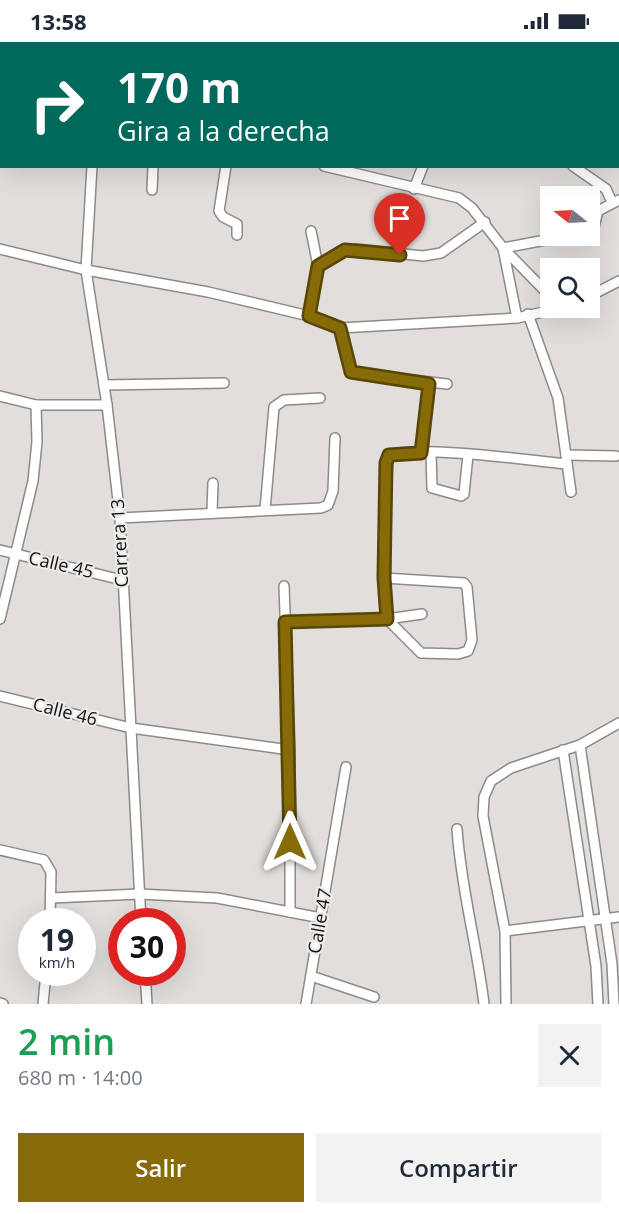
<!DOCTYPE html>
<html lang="es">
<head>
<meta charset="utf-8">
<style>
  body { margin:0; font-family:"Open Sans",sans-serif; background:#f2f2f3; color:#1f2937; height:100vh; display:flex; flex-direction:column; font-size:22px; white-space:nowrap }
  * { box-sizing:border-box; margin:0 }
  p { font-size:20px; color:#747a83 }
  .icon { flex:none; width:33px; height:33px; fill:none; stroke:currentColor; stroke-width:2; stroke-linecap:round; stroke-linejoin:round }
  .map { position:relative; height:962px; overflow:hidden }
  .panel { display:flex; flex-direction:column; background:#fff; flex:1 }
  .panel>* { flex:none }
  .guide { position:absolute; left:0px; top:0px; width:620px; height:126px; box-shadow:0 6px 24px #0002; background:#00695c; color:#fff; overflow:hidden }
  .needle { width:39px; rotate:288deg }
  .tools { position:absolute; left:540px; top:144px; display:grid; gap:12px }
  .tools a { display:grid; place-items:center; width:60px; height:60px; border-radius:0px; background:#fff; box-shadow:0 6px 24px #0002; font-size:30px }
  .speed { position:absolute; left:18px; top:866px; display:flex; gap:12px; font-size:30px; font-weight:700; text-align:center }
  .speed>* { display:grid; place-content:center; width:78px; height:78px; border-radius:50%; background:#fff; box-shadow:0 6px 24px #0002; line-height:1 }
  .speed small { font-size:15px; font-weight:400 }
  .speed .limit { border:9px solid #d22; background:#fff; color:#111 }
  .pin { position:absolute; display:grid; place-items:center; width:51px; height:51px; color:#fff; margin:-62px -26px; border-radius:50% 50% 50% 0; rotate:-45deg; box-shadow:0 0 6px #0007 }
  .pin .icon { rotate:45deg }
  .me { position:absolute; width:66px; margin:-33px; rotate:0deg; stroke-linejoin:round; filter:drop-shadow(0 0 4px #0008) }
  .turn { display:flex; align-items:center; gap:21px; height:126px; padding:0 18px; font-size:27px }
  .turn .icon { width:78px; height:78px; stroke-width:2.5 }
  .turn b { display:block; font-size:42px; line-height:51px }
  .round { display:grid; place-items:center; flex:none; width:63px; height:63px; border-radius:0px; background:#f2f2f3 }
  .headline { display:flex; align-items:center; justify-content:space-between; height:102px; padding:0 18px }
  h1 { font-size:36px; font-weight:600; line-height:45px; color:#1e9e55 }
  .button { display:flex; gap:12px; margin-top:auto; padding:12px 18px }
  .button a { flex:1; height:69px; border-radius:0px; background:#866b08; color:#fff; font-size:24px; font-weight:600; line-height:69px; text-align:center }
  .button a+a { background:#f2f2f3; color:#1f2937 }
  .status { display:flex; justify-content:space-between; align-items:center; height:42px; padding:0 30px; background:#fff; direction:ltr }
  .status svg { height:16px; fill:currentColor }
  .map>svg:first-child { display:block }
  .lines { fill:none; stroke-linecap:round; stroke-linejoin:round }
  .minor-casing { stroke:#8d8a87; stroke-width:12 }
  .minor { stroke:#fff; stroke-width:9 }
  .route-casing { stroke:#574605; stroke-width:15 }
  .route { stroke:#866b08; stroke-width:10 }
  .labels { text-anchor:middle; stroke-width:4.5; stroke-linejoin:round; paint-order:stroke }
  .street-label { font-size:18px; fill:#141312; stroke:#eeebe8 }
</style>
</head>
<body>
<div class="status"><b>13:58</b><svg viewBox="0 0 49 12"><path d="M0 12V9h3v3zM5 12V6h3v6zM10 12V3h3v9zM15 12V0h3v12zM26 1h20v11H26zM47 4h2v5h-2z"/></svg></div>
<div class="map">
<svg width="619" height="962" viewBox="0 0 619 962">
  <rect width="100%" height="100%" fill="#e1dedb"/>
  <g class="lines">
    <defs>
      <g id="minor">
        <path d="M361 0 368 2"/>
        <path d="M437 0V2"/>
        <path d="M100 2V0"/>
        <path d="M249 2V0"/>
        <path d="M461 2 462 0"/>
        <path d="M0 50 2 51"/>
        <path d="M92 124 86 228 107 363 120 476 141 879"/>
        <path d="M226 124 219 169 223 175 237 182V193"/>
        <path d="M324 124 459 156 472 166 503 206 550 254"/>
        <path d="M573 124 606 147 612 160"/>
        <path d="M414 147 423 124"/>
        <path d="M152 148 153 124"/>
        <path d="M311 189 318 224"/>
        <path d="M503 206 556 196 585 198 592 193 598 169 619 158"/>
        <path d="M503 206 517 276"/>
        <path d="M0 207 86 228 208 250 309 274 340 286 517 276 561 266"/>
        <path d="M590 254 619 239"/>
        <path d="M528 272 558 356 571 450"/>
        <path d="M309 274 318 224 345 208 356 207 423 214 441 211 485 180"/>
        <path d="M340 286 350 329 353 331 447 342"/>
        <path d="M104 343 224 341"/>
        <path d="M0 354 36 363H107"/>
        <path d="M421 411 429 342"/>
        <path d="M431 411 432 446 461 454 464 452 468 413"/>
        <path d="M566 413 616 414"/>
        <path d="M265 468 274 365 284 358 320 356"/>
        <path d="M212 470 213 441"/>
        <path d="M120 476 321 466 328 463 333 449 335 396"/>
        <path d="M0 508 122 538"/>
        <path d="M384 536 464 541 467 545 472 598 468 609 458 612 421 611 387 577 384 484 388 414C411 402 536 419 567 422"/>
        <path d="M0 577 33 439 37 400 36 363"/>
        <path d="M285 580 387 577 422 572"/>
        <path d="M0 654 131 686 290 708 284 544"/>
        <path d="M580 703 612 922 614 962"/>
        <path d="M563 708 596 924 598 962"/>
        <path d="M457 787C461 847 477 903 484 962"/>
        <path d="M0 808 44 818 51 830 50 879"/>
        <path d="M52 856 139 852 217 856 321 876"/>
        <path d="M290 870V708"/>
        <path d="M505 889 619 875"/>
        <path d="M145 930 147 962"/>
        <path d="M311 934 374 955"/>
        <path d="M0 961 3 962"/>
        <path d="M43 962 46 930"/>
        <path d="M306 962 346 725"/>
        <path d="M506 962 505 889 483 774 484 755 491 739 511 726 580 703 619 681"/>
      </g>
    </defs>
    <use href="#minor" class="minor-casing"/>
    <use href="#minor" class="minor"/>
  </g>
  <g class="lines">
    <defs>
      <path id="route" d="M290 800 285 580 387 577 384 536 386 421 389 413 421 411 429 342 351 330 340 286 309 274 318 224 345 208 400 213"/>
    </defs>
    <use href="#route" class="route-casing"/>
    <use href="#route" class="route"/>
  </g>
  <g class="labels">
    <g class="street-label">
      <text transform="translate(120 501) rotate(-93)" y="6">Carrera 13</text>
      <text transform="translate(61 523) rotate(13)" y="6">Calle 45</text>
      <text transform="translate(65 670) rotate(14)" y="6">Calle 46</text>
      <text transform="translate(320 879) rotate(-80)" y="6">Calle 47</text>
    </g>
  </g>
</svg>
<div class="tools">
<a><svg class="needle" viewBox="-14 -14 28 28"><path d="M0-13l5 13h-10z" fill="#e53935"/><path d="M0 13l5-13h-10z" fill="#747a83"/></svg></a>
<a><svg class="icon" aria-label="search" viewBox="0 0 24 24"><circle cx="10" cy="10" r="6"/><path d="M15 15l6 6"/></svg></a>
</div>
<div class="speed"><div>19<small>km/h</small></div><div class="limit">30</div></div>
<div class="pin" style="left:400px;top:213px;background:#d93025"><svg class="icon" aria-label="arrive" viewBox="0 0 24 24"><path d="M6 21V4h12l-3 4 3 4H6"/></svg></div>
<svg class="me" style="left:290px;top:800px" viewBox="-20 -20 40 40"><path d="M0-17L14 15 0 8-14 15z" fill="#866b08" stroke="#fff" stroke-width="4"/></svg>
<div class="guide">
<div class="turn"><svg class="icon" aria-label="right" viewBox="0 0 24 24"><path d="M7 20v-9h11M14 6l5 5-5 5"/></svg><div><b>170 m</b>Gira a la derecha</div></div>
</div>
</div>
<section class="panel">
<div class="headline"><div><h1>2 min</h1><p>680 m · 14:00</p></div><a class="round"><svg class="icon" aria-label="close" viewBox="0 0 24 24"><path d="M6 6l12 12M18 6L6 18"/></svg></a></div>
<div class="button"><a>Salir</a><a>Compartir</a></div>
</section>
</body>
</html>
